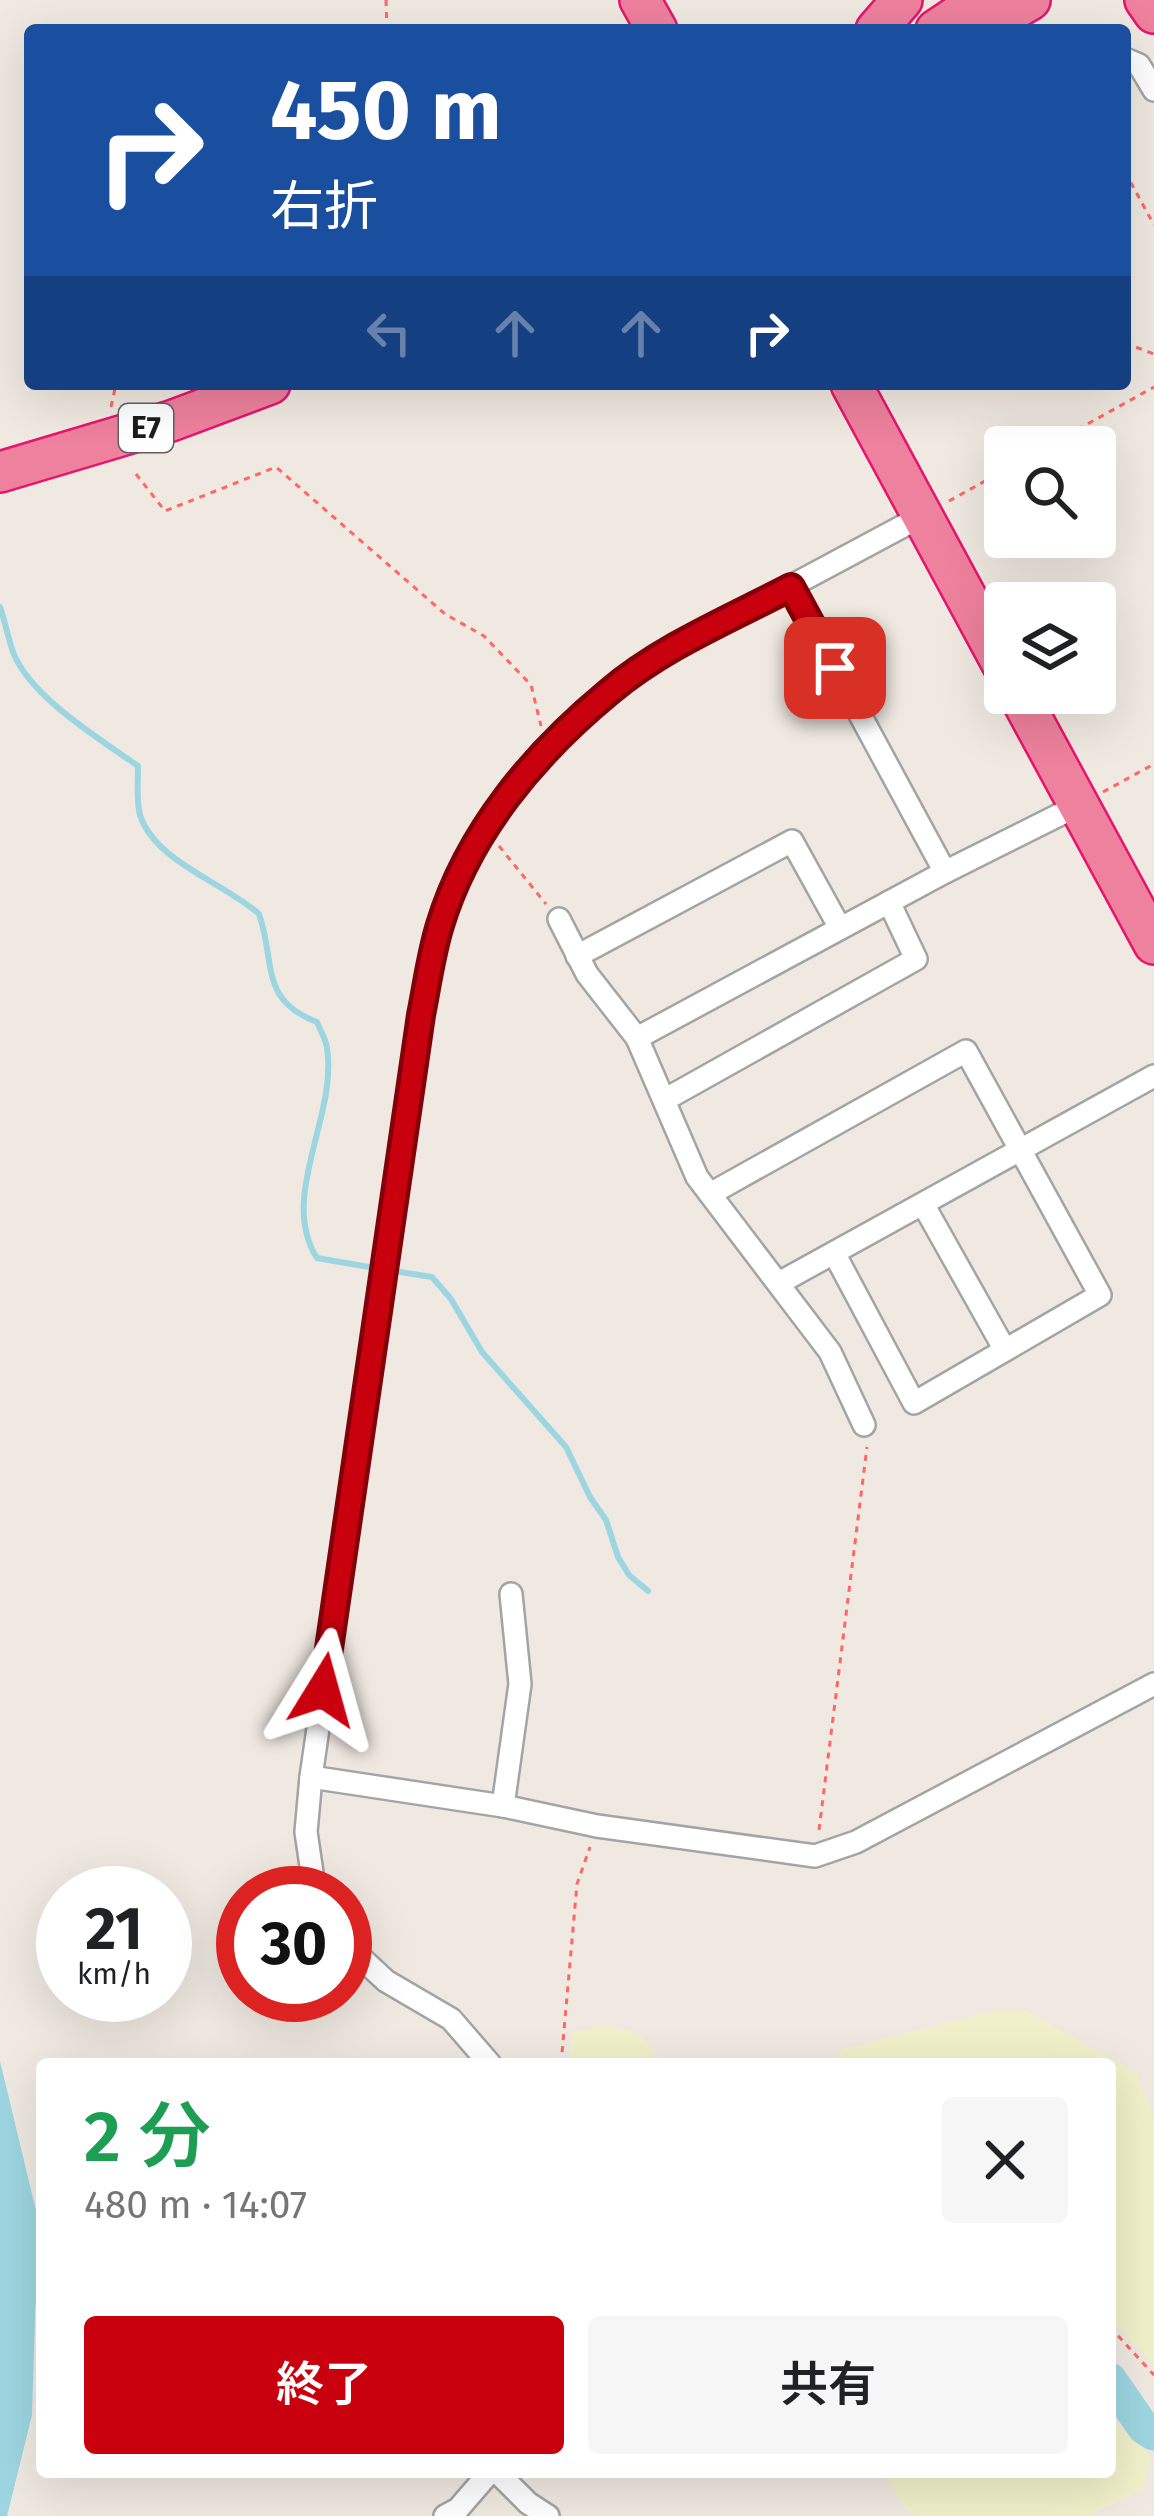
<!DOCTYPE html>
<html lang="ja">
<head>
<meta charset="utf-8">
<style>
  body { margin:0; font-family:"Fira Sans","Noto Sans JP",sans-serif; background:#f6f6f6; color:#202124; height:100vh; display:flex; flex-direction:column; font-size:45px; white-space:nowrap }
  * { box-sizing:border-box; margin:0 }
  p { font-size:39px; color:#757577 }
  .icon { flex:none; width:66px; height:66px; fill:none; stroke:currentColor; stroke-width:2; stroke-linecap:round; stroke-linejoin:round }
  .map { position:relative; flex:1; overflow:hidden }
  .sheet { position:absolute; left:36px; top:2058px; width:1080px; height:420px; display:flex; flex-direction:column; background:#fff; border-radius:12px; box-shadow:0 12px 48px #0002 }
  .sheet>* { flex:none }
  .banner { position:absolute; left:24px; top:24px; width:1107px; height:366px; border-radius:12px; box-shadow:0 12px 48px #0002; background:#1a4fa0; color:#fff; overflow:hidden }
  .fabs { position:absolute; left:984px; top:426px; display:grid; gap:24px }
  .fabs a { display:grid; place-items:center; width:132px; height:132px; border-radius:12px; background:#fff; box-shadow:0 12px 48px #0002; font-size:60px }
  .speed { position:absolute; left:36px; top:1866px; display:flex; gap:24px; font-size:60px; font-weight:700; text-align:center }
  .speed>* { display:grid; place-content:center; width:156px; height:156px; border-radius:50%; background:#fff; box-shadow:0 12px 48px #0002; line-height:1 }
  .speed small { font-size:30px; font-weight:400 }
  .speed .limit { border:18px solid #d22; background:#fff; color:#111 }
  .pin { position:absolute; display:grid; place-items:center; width:102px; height:102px; color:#fff; margin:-51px; border-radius:24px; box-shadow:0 6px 18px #0006 }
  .me { position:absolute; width:132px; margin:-66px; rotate:8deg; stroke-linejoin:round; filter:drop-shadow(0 0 9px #0008) }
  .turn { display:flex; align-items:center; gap:42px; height:252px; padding:0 48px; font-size:54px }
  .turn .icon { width:156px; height:156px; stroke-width:2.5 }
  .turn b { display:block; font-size:84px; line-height:102px }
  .lanes { display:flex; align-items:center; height:114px; padding:0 48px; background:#0003; justify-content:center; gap:60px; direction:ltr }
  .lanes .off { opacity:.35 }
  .round { display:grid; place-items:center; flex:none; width:126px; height:126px; border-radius:12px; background:#f6f6f6 }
  .head { display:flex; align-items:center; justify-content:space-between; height:204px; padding:0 48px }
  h1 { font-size:72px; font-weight:600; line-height:90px; color:#1e9e55 }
  .action { display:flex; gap:24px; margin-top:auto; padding:24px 48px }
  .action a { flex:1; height:138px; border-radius:12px; background:#c9000e; color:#fff; font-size:48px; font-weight:600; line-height:138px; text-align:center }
  .action a+a { background:#f6f6f6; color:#202124 }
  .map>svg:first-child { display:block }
  .farmland { fill:#f0f0ca }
  .water { fill:#9dd6e1 }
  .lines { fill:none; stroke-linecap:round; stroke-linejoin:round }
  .stream { stroke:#9dd6e1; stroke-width:6 }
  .river { stroke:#9dd6e1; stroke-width:33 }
  .street-casing { stroke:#a4a4a4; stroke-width:26 }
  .highway-casing { stroke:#e7146b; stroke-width:44 }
  .path { stroke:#ff6762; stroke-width:3; stroke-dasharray:6 6; stroke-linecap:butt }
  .street { stroke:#fff; stroke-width:21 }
  .highway { stroke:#ee819d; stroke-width:39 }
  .route-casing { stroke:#830009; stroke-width:30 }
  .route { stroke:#c9000e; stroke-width:21 }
  .labels { text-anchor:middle; stroke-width:9; stroke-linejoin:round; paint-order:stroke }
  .shield { fill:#fff; stroke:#616161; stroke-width:3 }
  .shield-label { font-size:30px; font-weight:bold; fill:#1d1d1d }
</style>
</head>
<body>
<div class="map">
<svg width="1154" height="2516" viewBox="0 0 1154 2516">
  <rect width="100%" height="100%" fill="#efe9e1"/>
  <g class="farmland">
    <path d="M1025 2010 1136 2073 1154 2117V2365L1110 2319V2064H825L847 2048 994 2011Z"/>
    <path d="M605 2026 630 2031 644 2039 663 2064H569L572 2033Z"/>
    <path d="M1110 2417 1151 2457 1144 2489 1088 2516H918L905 2509 884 2472H1110Z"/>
  </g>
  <path class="water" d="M0 2061 38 2219 32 2415 7 2516H0Z"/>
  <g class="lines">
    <g class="stream">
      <path d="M0 607C5 621 8 638 13 652 30 697 100 739 138 766 138 782 136 799 140 815 155 862 225 883 259 914 276 963 259 1000 317 1022 320 1030 326 1039 327 1048 338 1116 278 1197 317 1258L369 1267"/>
      <path d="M400 1272 432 1277 451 1299 482 1352 566 1447 590 1497 606 1520 618 1557 629 1575 648 1591"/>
    </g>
    <g class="river">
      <path d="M0 2268 42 2290"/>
      <path d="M1110 2379 1144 2428 1154 2434"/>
    </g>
    <defs>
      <g id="street">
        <path d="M1125 59 1139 65 1154 90"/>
        <path d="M791 587 945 872"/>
        <path d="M559 919 587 974 637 1038 697 1177 830 1352 864 1425"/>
        <path d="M577 956 792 841 840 928"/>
        <path d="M637 1038 945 872 1079 805"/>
        <path d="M666 1099 916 959 889 902"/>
        <path d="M710 1194 966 1051 1100 1295 914 1403 834 1253"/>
        <path d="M923 1204 1005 1350"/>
        <path d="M779 1283 1154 1076"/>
        <path d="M311 1777 503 1806 597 1826 815 1856 856 1842 1154 1684"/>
        <path d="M503 1806 520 1684 511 1594"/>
        <path d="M315 1893 306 1832 311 1777 421 1015C427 985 431 954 440 925 468 832 536 751 610 691 653 656 704 632 752 607 809 577 865 546 922 516"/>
        <path d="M345 1943 386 1981 451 2019 490 2064"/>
        <path d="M497 2472 528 2503 548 2516"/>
        <path d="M445 2516 458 2509 490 2472"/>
      </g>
      <g id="highway">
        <path d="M640 0 657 30"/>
        <path d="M1145 0 1154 13"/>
        <path d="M876 30 902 0"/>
        <path d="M936 30 981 0"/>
        <path d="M979 30 1030 0"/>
        <path d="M851 384 1005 669"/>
        <path d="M0 472 171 421 270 384"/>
        <path d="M1018 693 1154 944"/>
      </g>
    </defs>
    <use href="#street" class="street-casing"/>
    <use href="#highway" class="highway-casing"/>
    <g class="path">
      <path d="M386 0 387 30"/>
      <path d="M1125 172 1154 225"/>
      <path d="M1125 343 1154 354"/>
      <path d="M111 407 116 384"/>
      <path d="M1046 447 1154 387"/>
      <path d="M136 474 165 511 276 467 445 614 484 636 531 685 541 726"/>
      <path d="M949 501 1005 470"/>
      <path d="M1103 792 1154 764"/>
      <path d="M499 846 546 904"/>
      <path d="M819 1830 867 1447"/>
      <path d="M561 2064 577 1884 590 1847"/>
      <path d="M1110 2327 1154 2375"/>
    </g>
    <use href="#street" class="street"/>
    <use href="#highway" class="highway"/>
  </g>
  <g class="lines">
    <defs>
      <path id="route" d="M323 1690 421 1015C427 985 431 954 440 925 468 832 535 753 609 692 662 647 730 619 791 587L835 668"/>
    </defs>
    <use href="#route" class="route-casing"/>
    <use href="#route" class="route"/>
  </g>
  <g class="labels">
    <rect class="shield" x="119" y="404" width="54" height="48" rx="9"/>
    <g class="shield-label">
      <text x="146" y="438">E7</text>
    </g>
  </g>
</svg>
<div class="fabs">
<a><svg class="icon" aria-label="search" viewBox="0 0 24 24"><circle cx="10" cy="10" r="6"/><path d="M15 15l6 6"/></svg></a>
<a><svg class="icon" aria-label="layers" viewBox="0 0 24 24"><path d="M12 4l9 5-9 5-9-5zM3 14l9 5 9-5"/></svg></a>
</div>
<div class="speed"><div>21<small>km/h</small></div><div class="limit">30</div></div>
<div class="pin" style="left:835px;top:668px;background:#d93025"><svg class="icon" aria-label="arrive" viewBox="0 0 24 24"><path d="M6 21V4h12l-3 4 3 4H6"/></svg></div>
<svg class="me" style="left:323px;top:1690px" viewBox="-20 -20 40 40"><path d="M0-17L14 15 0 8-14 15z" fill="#c9000e" stroke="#fff" stroke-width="4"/></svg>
<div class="banner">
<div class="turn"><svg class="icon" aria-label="right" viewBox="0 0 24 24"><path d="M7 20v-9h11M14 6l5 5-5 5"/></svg><div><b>450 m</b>右折</div></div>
<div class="lanes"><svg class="icon off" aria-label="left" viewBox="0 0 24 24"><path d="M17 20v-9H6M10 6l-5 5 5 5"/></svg><svg class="icon off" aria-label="ahead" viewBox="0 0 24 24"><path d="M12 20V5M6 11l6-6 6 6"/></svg><svg class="icon off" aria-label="ahead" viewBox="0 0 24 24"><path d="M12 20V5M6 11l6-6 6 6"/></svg><svg class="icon" aria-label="right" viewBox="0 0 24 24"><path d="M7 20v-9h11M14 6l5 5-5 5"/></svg></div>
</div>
<section class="sheet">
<div class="head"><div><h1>2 分</h1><p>480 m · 14:07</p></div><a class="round"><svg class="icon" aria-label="close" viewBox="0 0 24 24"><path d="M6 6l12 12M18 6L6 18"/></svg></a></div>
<div class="action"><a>終了</a><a>共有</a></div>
</section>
</div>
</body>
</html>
